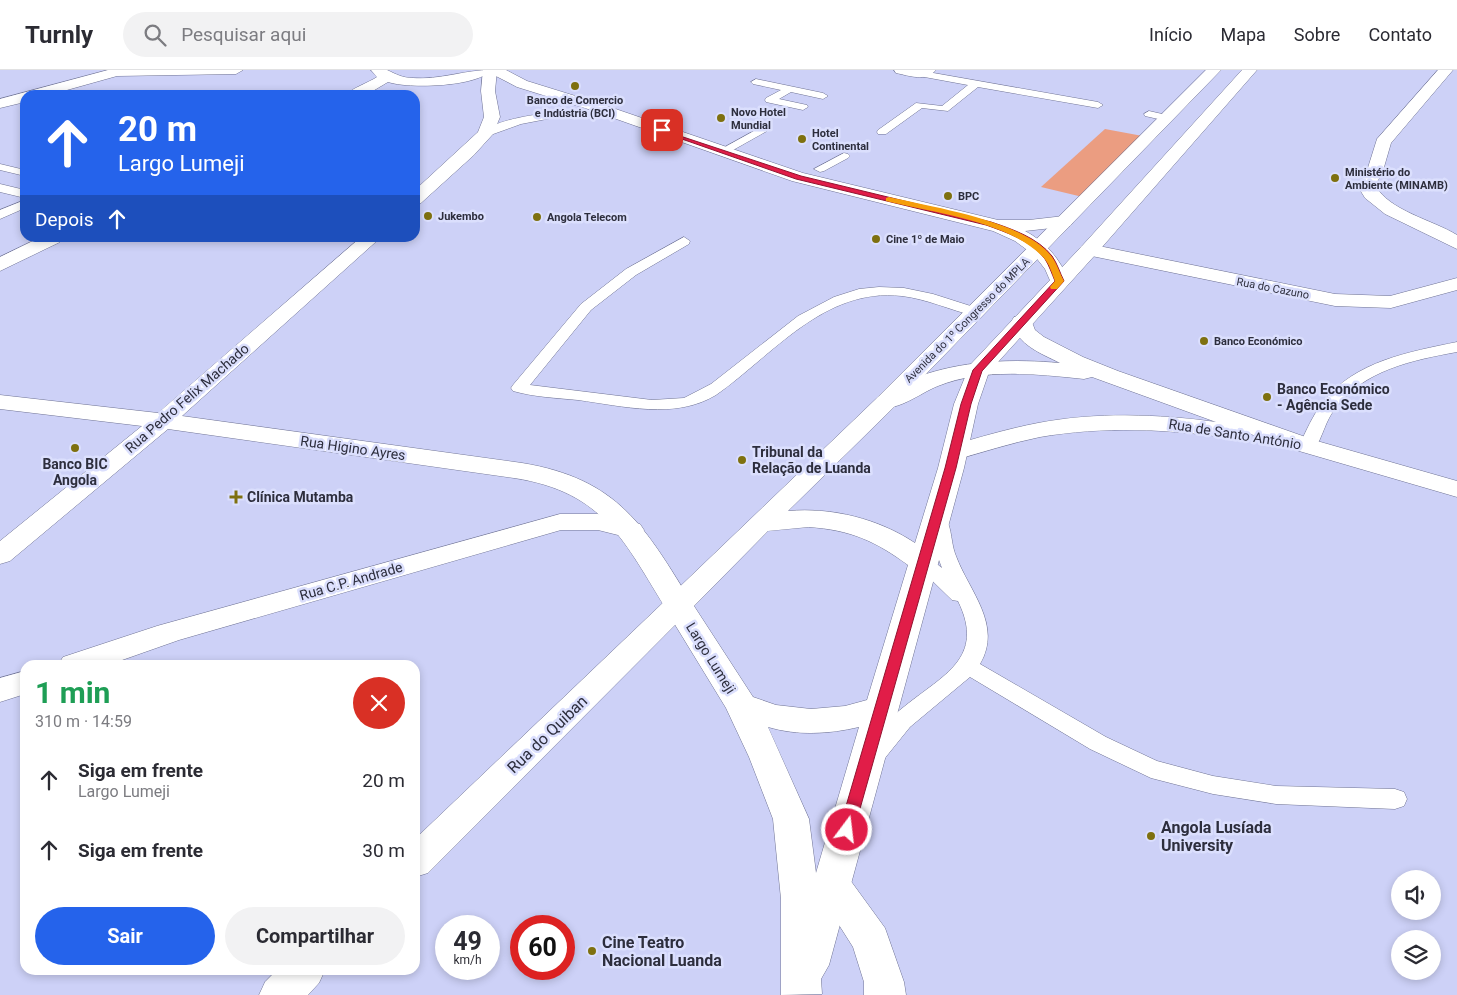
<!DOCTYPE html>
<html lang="pt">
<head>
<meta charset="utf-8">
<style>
  body { margin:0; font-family:Roboto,sans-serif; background:#f2f2f3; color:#2b2b33; height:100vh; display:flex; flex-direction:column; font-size:19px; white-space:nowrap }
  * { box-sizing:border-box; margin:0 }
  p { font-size:16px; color:#7c7c81 }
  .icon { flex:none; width:28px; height:28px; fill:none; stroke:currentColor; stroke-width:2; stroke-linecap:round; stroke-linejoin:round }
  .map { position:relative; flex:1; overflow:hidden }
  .details { position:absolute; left:20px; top:590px; width:400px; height:315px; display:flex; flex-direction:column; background:#fff; border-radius:15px; box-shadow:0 2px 8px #0003 }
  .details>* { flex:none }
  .banner { position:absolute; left:20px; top:20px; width:400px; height:152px; border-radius:15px; box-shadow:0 2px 8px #0003; background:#2563eb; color:#fff; overflow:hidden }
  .controls { position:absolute; left:1391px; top:800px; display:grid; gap:10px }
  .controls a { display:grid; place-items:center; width:50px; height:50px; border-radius:50%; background:#fff; box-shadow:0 2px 8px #0003; font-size:25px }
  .speed { position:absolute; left:435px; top:845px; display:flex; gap:10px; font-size:25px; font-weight:700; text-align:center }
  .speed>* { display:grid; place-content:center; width:65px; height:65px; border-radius:50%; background:#fff; box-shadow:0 2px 8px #0003; line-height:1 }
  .speed small { font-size:12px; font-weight:400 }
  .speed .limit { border:8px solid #d22; background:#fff; color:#111 }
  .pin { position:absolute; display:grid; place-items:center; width:42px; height:42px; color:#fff; margin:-21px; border-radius:10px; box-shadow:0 2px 8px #0006 }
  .me { position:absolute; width:55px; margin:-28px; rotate:15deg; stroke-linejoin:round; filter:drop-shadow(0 0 4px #0008) }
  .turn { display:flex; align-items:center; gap:18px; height:105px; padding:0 15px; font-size:22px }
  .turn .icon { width:65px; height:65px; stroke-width:2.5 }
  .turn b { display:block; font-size:35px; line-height:42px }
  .then { display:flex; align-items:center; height:48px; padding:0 15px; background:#0003; gap:10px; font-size:19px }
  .round { display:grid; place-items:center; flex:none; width:52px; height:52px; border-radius:26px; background:#f2f2f3 }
  .overview { display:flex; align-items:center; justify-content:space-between; height:85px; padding:0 15px }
  h1 { font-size:30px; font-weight:700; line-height:38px; color:#1e9e55 }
  .button { display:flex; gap:10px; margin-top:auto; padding:10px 15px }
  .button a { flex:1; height:58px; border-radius:30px; background:#2563eb; color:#fff; font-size:20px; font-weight:700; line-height:58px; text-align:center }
  .button a+a { background:#f2f2f3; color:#2b2b33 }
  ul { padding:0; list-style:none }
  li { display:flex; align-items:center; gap:15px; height:70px; padding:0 15px }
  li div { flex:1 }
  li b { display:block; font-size:19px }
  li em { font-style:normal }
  header { display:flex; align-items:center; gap:30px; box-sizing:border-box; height:70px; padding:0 25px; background:#fff; border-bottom:1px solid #e1e1e2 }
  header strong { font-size:24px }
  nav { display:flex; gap:28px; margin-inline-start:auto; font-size:18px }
  .search { width:350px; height:45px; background:#f2f2f3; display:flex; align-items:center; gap:12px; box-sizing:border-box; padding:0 18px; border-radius:28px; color:#7c7c81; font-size:19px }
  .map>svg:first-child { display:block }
  .green { fill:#eb9d81 }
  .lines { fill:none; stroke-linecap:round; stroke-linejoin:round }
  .service-casing { stroke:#6f7394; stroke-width:1 }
  .minor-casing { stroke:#6f7394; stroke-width:1 }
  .tertiary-casing { stroke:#6f7394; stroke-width:1 }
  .secondary-casing { stroke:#6f7394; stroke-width:1 }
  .primary-casing { stroke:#6f7394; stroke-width:1 }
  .service { fill:#fff; fill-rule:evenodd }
  .minor { fill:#fff; fill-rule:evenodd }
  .tertiary { fill:#fff; fill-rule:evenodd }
  .secondary { fill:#fff; fill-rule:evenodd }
  .primary { fill:#fff; fill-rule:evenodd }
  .route { fill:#e11d48; stroke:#92132f }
  .slow { fill:#f59e0b }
  .poi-dot { fill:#7e700f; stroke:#dbdffd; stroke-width:2 }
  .labels { text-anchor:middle; stroke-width:5; stroke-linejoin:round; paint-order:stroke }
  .far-poi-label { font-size:11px; font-weight:bold; fill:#2d2e3d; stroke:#dbdffd; text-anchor:start }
  .far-street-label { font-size:11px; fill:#2d2e3d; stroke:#dbdffd }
  .poi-label { font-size:14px; font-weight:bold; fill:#2d2e3d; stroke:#dbdffd; text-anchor:start }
  .street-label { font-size:14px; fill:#2d2e3d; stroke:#dbdffd }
  .near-street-label { font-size:16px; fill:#2d2e3d; stroke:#dbdffd }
  .near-poi-label { font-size:16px; font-weight:bold; fill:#2d2e3d; stroke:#dbdffd; text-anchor:start }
</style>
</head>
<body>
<header>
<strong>Turnly</strong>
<div class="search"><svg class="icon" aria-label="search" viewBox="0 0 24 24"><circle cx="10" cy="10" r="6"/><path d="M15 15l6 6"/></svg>Pesquisar aqui</div>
<nav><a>Início</a><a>Mapa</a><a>Sobre</a><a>Contato</a></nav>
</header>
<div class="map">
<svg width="1457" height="925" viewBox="0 0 1457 925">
  <rect width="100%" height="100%" fill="#cdd1f7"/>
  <path class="green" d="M1105 59 1148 67 1087 128 1041 117Z"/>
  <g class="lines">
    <defs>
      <g id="service">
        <path d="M922 1 1098 32 1103 35 1098 38 978 17 948 41 922 38 886 64H878L877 62 878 60 916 33 942 36 968 15 919 6V2Z"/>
        <path d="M756 9 823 23 828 26 823 29 791 22 779 29 807 35 808 37 803 40 766 32 765 30 766 28 781 20 753 14 751 12Z"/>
        <path d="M586 40 621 42 626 45 621 48 586 46 552 48 521 54 485 67 480 64C497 46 561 41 586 40Z"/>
        <path d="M1149 41 1171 46 1172 48 1167 51 1145 46 1144 44Z"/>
        <path d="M763 56 767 57 768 59 767 61 726 84 722 85 716 82Z"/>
        <path d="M844 83 848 84 850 86 848 88 824 101 820 102 814 99Z"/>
        <path d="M0 94 25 100V106L0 100Z"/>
        <path d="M0 114 25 120V128L0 122Z"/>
        <path d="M25 130V138L0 149V140Z"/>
        <path d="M684 167 690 171 689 174 636 205 591 240 530 315 652 330 684 328 711 314 798 246 834 227 859 219 879 217 904 218 933 224 980 239 982 242 980 245 975 246C950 240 927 229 902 226 824 217 773 285 716 325 675 350 623 336 578 330 557 328 534 327 513 321L511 318 513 315 581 234 626 199Z"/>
        <path d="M1457 272V282C1413 290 1363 300 1335 339 1325 351 1323 367 1314 380H1302L1299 376C1306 361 1313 345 1323 332 1355 291 1409 282 1457 272Z"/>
        <path d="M939 447 946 449C952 458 951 475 956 486 969 521 1003 555 980 594L1106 667 1157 691 1213 706 1276 716 1395 719 1404 722 1407 729 1404 736 1395 739 1276 734 1213 724 1151 708 1090 679 970 607 910 657 885 688 877 691 869 688 865 682C875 664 889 648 905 636 943 605 986 588 958 531L952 530 913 492 916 488C928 485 933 491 942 498L932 471 930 453 932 449Z"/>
      </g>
      <g id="minor">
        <path d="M108 0H243L236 4 117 6 49 25H25V32L0 38V29Z"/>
        <path d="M488 0H506L527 11 598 33 803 103 998 150H1029L1064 146 1070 148 1073 152 1070 156 1025 161C1046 172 1060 189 1069 211L1066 215 1059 217 1052 215 1045 199 1034 185 1015 171 993 161 792 111 588 39 517 17 490 3Z"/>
        <path d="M894 0H936C926 12 910 6 896 3Z"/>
        <path d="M1438 0H1453L1391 73 1382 104 1375 115C1389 141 1433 150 1457 165V179L1385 144 1365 128 1357 115 1366 104 1377 69Z"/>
        <path d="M1089 174 1335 224 1390 226 1457 208V220L1391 238 1335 236 1082 184 1079 180 1082 176Z"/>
        <path d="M560 444H598L640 454 644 460 640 466 630 468 598 460H561L179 570 108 595H58L63 587 157 556Z"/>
        <path d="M678 525 688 528 693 535 688 542 428 803 415 807V769L668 528Z"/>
        <path d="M25 601V624L0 632V608Z"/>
        <path d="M832 798 845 803 885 858 904 912 906 925H864V912L853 877 813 814 819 803Z"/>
        <path d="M277 900H325L319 913 308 925H259L265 912Z"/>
      </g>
      <g id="tertiary">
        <path d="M483 0H497L495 21 500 47 493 64 474 85 421 133 415 134V120L478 62 484 47 481 21Z"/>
        <path d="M360 168H380L182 346 522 393C619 409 645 457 693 535L688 542 678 545 668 542C624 472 605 422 514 408L168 359 10 491 0 494V471L142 356 0 339V325L158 343Z"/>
        <path d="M1022 246 1030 247 1035 260 1044 267 1083 287 1118 301 1317 371 1457 411V427L1299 381 1242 361 1239 366 1230 368C1167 359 1103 356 1040 367 1011 373 983 382 955 390L946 387 942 382 946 377C977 368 1007 359 1038 353 1097 342 1157 344 1216 352L1092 307 1084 309C1037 304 983 298 938 316 920 323 898 342 878 337L874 332 878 327C894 319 909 310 926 304 970 290 1015 289 1060 293 1040 283 1018 275 1011 252L1014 247Z"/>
      </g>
      <g id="secondary">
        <path d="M371 0C375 0 383 0 387 0 396 4 402 8 413 8 440 10 464 0 491 0 478 17 408 19 388 12L366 25H346C352 18 368 13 377 7Z"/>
        <path d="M39 168H62L60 172 0 201V187Z"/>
      </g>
      <path id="primary" d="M1206 0H1221L894 337 788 441C832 437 879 449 915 473L938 398 954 334 970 295 1082 176 1242 0H1257L1096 184 989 302 978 334 964 398 829 895 821 909 822 924 781 925V829L773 749 749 687 726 638 663 535 668 528 878 327ZM809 457C851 460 875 471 908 495L867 630 845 636 811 639 776 635 753 627 694 536 768 461ZM768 657C798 666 829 664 859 657L816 803 809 749Z"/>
    </defs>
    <use href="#service" class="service-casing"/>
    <use href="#minor" class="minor-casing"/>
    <use href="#tertiary" class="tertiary-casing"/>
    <use href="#secondary" class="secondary-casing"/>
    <use href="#primary" class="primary-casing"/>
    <use href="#service" class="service"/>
    <use href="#minor" class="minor"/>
    <use href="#tertiary" class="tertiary"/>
    <use href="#secondary" class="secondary"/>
    <use href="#primary" class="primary"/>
  </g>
  <path class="route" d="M659 59 801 106 991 152C1012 159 1038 168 1052 186 1057 193 1060 203 1064 211L982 301 971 334 956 398 854 760 852 764 847 766 842 764 839 760 945 398 961 334 973 300 1055 211C1052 204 1049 195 1045 189 1032 171 1006 162 986 155L796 109 659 61Z"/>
  <path class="slow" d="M889 127C931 137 1026 151 1052 187 1057 194 1060 204 1064 211L1057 219H1051L1050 217 1055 211C1052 203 1049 193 1043 187 1008 151 934 143 886 131V128Z"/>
  <g class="poi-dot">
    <circle cx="575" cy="16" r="5"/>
    <circle cx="721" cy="48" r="5"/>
    <circle cx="802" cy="69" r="5"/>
    <circle cx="1335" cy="108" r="5"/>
    <circle cx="948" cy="126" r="5"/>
    <circle cx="428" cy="146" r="5"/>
    <circle cx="537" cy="147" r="5"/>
    <circle cx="876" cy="169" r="5"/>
    <circle cx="1204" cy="271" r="5"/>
    <circle cx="1267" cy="327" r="5"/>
    <circle cx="75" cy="378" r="5"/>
    <circle cx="742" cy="390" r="5"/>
    <path d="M233.5 419.5h5v5h5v5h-5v5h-5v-5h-5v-5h5z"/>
    <circle cx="1151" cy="766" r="5"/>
    <circle cx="592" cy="881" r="5"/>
  </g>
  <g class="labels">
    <g class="far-poi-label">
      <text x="575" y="34" text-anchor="middle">Banco de Comercio<tspan x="575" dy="13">e Indústria (BCI)</tspan></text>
      <text x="731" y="46">Novo Hotel<tspan x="731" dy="13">Mundial</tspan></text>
      <text x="812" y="67">Hotel<tspan x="812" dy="13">Continental</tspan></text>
      <text x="1345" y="106">Ministério do<tspan x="1345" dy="13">Ambiente (MINAMB)</tspan></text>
      <text x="958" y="130">BPC</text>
      <text x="438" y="150">Jukembo</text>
      <text x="547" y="151">Angola Telecom</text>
      <text x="886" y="173">Cine 1º de Maio</text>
      <text x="1214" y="275">Banco Económico</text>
    </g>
    <g class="far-street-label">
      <text transform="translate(1273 218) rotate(11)" y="4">Rua do Cazuno</text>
      <text transform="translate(967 250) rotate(-45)" y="4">Avenida do 1º Congresso do MPLA</text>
    </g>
    <g class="poi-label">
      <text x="1277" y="324">Banco Económico<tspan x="1277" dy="16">- Agência Sede</tspan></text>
      <text x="752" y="387">Tribunal da<tspan x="752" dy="16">Relação de Luanda</tspan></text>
      <text x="75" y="399" text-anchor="middle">Banco BIC<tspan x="75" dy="16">Angola</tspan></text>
      <text x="247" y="432">Clínica Mutamba</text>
    </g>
    <g class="street-label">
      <text transform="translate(187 328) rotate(-41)" y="5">Rua Pedro Felix Machado</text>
      <text transform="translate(1235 364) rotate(9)" y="5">Rua de Santo António</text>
      <text transform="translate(353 378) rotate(8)" y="5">Rua Higino Ayres</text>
      <text transform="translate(351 511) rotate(-16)" y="5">Rua C.P. Andrade</text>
      <text transform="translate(711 588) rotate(58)" y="5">Largo Lumeji</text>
    </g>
    <g class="near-street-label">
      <text transform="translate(547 664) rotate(-44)" y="6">Rua do Quiban</text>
    </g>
    <g class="near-poi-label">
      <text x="1161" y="763">Angola Lusíada<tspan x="1161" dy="18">University</tspan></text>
      <text x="602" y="878">Cine Teatro<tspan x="602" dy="18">Nacional Luanda</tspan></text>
    </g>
  </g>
</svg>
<div class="controls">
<a><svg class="icon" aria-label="sound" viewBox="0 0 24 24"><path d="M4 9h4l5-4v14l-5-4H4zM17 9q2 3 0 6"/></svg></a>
<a><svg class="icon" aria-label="layers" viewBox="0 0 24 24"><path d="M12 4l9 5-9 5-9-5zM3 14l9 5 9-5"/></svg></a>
</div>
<div class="speed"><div>49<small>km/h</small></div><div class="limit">60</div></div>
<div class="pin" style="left:662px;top:60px;background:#d93025"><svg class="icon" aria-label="arrive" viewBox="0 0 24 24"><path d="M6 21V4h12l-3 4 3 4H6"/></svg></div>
<svg class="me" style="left:847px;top:760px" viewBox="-20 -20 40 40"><circle r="17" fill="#e11d48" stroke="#fff" stroke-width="3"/><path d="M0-11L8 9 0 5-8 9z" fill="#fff"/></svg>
<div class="banner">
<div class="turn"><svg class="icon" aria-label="ahead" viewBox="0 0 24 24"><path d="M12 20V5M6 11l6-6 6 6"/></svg><div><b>20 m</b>Largo Lumeji</div></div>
<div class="then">Depois<svg class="icon" aria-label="ahead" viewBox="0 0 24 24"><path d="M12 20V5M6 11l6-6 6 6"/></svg></div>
</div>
<section class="details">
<div class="overview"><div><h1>1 min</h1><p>310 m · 14:59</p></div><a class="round" style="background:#d93025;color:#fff"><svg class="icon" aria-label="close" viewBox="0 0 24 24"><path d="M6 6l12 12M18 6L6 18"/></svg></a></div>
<ul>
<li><svg class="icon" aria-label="ahead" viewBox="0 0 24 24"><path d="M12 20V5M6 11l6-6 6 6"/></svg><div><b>Siga em frente</b><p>Largo Lumeji</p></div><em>20 m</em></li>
<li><svg class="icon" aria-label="ahead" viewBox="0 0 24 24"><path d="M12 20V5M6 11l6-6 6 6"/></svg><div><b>Siga em frente</b></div><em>30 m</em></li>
</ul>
<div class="button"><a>Sair</a><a>Compartilhar</a></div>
</section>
</div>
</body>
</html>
